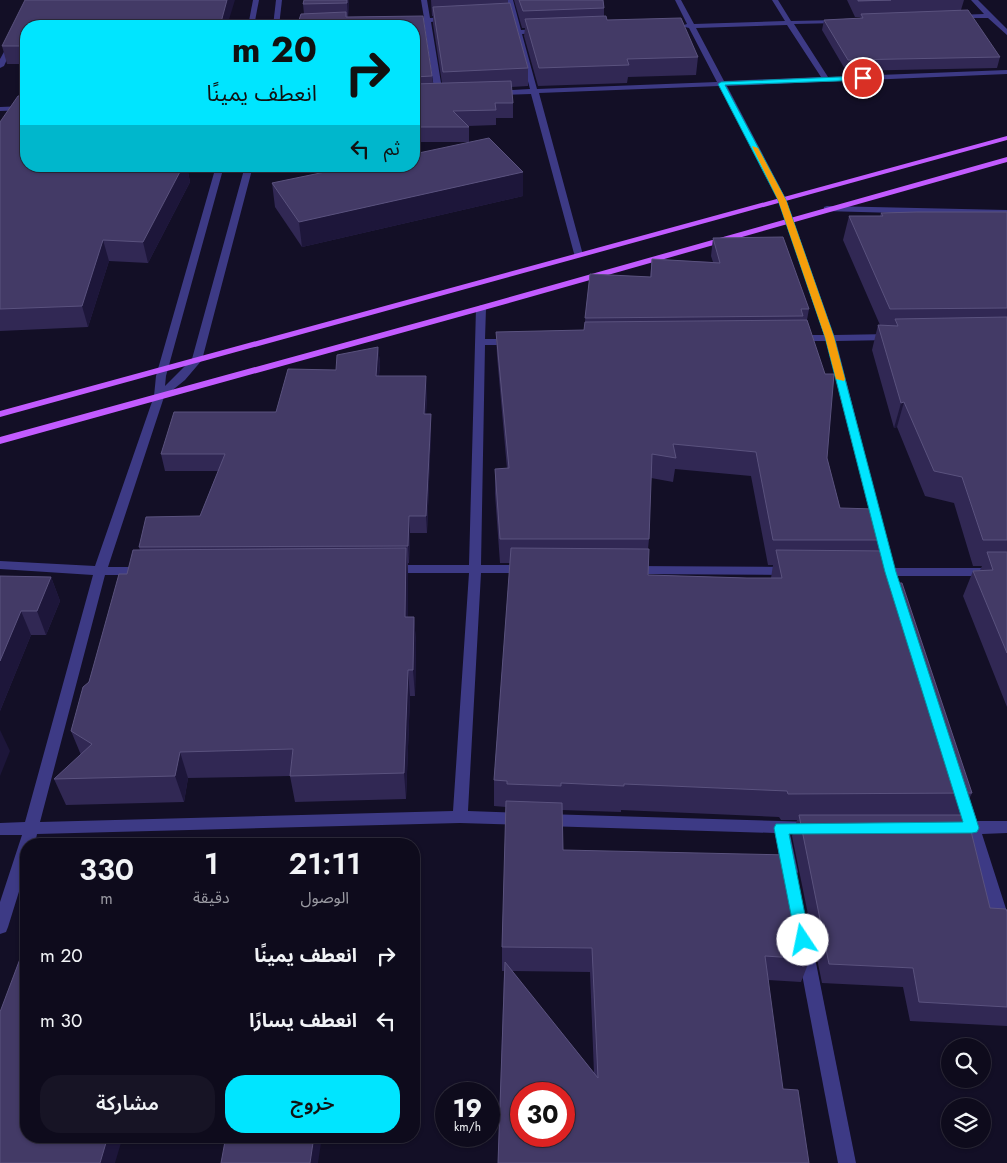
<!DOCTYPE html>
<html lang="ar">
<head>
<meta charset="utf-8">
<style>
  body { margin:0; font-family:Jost,"Noto Sans Arabic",sans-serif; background:#171425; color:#f1f3f6; direction:rtl; height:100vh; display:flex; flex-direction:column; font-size:19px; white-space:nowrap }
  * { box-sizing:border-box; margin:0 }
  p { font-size:16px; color:#9b9ba3 }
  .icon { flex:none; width:28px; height:28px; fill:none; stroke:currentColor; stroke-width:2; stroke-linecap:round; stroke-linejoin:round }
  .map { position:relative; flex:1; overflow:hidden; direction:ltr }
  .details { position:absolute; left:20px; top:838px; width:400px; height:305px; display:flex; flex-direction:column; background:#0e0b1c; border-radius:20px; box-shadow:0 1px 4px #0004,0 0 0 1px #2e2b3b; direction:rtl }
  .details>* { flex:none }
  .top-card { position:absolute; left:20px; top:20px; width:400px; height:152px; border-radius:20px; box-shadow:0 1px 4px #0004,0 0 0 1px #2e2b3b; direction:rtl; background:#00e5ff; color:#111; overflow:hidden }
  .buttons { position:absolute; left:941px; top:1038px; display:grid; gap:10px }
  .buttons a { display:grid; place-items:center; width:50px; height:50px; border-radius:50%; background:#0e0b1c; box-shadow:0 1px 4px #0004,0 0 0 1px #2e2b3b; font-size:25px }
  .speed { position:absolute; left:435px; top:1082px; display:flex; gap:10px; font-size:25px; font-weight:700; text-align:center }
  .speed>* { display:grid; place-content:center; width:65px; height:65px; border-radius:50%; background:#0e0b1c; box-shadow:0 1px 4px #0004,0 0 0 1px #2e2b3b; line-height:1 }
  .speed small { font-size:12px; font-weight:400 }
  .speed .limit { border:8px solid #d22; background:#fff; color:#111 }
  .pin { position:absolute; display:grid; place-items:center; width:42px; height:42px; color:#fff; margin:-21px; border:2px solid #fff; border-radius:50%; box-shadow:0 1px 5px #0007 }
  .me { position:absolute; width:55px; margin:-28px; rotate:349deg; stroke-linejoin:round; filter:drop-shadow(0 0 4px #0008) }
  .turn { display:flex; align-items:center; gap:18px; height:105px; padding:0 20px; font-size:22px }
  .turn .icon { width:65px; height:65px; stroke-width:2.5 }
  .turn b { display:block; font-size:35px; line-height:42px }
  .then { display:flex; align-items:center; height:48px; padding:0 20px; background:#0003; gap:10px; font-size:19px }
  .eta { display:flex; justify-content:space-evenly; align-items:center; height:85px; text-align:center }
  .eta b { font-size:30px; font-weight:600; line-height:35px }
  .button { display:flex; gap:10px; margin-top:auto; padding:10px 20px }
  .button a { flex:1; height:58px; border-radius:20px; background:#00e5ff; color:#111; font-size:20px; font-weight:600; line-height:58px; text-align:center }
  .button a+a { background:#171425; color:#f1f3f6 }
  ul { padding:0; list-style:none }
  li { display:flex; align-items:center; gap:15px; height:65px; padding:0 20px }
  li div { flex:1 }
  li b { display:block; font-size:19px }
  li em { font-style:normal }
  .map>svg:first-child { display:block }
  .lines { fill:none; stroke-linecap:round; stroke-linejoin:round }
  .minor { fill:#3d3a85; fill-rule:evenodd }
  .major { fill:#c25bff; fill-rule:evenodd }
  .wall { fill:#312854; fill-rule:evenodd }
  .shaded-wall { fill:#1d163a }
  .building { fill:#433a66; stroke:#5a527e; fill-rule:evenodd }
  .route { fill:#00e5ff; stroke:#0095a6 }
  .slow { fill:#f59e0b }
</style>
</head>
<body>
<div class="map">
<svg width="1007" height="1163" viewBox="0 0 1007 1163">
  <rect width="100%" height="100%" fill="#130f26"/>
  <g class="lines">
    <g class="minor">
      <path d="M253 0H259L254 26H248Z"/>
      <path d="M276 0H282L279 26H273Z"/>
      <path d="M421 0H427L430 18 450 17 453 19 431 22 443 95 439 97 435 95 424 22 408 23 405 21 424 18Z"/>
      <path d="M507 0H513L521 30 541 29 544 31 541 33 522 34 537 89 717 82 689 28 681 26 687 24 675 0H681L694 24 785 21 772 0H778L791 21 841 20V22L839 23 794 24 828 77 1007 70V74L727 86 786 199 834 335 891 334 896 337 891 340 836 341 894 568H1007V576H877L871 572 873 569 884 568 826 341H796L791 338 796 335H824L778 199 719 86 539 93 583 255 575 257 531 94 496 95 492 93 496 91 530 89ZM787 25 821 77 724 81 696 28Z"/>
      <path d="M971 0H978L1007 29V35L988 18H954L953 17 956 15 984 14Z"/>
      <path d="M313 23 316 26H282L285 24Z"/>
      <path d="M10 41 15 42 4 66 0 68V59Z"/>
      <path d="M26 106V110L0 111V107Z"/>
      <path d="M216 166H224L166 376 165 386 192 359 245 166H253L202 360 185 380 164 397 108 567H145L151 571 145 575H105L40 822 453 811 469 573H392L386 569 392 565H469L476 308 481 305 486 308 485 339H514L519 342 514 345H485L481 565H525L531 569 525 573H481L468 811 522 813 527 815 529 819 527 823 522 825 460 823 37 834 35 844H26V869L8 927 6 932 0 934V902L22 835H0V823L25 822 93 575 0 569V561L95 566 154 396 156 376Z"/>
      <path d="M827 206 1007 210V216L824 211V207Z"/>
      <path d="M632 566 787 567 793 571 787 575 632 574 626 570Z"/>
      <path d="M960 784 965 786 967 790 977 821H1007V833L982 834 1007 912V944L1001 942 999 937 967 834 947 833 944 828 947 823 963 821 953 790 955 786Z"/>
      <path d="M545 814 812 822 817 823 820 828 817 833 812 834H790L798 872 795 877 790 879 785 877 782 872 775 833 545 826 540 824 538 820 540 816Z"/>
      <path d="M805 941 811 943 813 948 856 1163H838L797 948 799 943Z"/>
    </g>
    <g class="major">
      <path d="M1007 136V140L0 417V411Z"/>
      <path d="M1007 157V162L484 310 0 444V437L478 306Z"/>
    </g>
  </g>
  <g class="wall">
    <path d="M304 0H349L348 17 423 16 432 76 433 83H442L433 24V16H432L431 0H508V3H510L528 68V86L511 87 513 103V118H496V125L468 126 469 127V142H414V26H297L301 14H304L303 4Z"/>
    <path d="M514 0H603L604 8V16L607 20 698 57 696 75 628 77 627 83 538 86 524 36 525 28H522Z"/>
    <path d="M847 0H964L961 10 1000 57 997 68 846 71 822 30 824 20 860 18 861 17H855Z"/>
    <path d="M26 26V64H7L2 46Z"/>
    <path d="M0 122 26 166H190L188 172 190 182 148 263 109 261 88 327 0 331Z"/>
    <path d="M523 172V196L302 247 275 207 272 183Z"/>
    <path d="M1007 212V707L963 596 973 571 980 570 982 566H973L954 503 925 496 897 427 894 428 872 350 878 325H880L843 240 849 216H880L881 213Z"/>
    <path d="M713 238 809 309 807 320 827 458 840 508 884 540 880 551 897 583 972 793 961 815 990 908 1007 912V1026L910 1021 903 987 822 983 792 836 797 820H781L779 817 621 810V812L562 810 563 850 810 959 801 982 768 980 498 1163 504 971H502V947L506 807 494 806V780L510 563H500L495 494V469H507L497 356 496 332 584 330 590 274 650 277 652 259 713 262 711 256ZM675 469 751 476 768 565H773L771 578H747L648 575V549L649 539 651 478 673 482ZM512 971 590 972 594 1073Z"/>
    <path d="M378 347 380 364 379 376 427 393 426 414H431V431L427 533H410L409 563H408V617H414L416 643 415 696H410L406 799 295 802 290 776 188 778 184 802 66 805 54 779 81 755 71 731 127 574 140 550 139 547 200 516 218 471H165L161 454 276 412 336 370Z"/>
    <path d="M0 576 51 577 60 601 46 635H31L0 711Z"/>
  </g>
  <g class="shaded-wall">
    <path d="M227 0H235L227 26H220Z"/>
    <path d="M347 0H349L348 19 347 3Z"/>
    <path d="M181 166H190L188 172 190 182 148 263 143 242Z"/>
    <path d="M523 172V196L302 247 299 222Z"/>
    <path d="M103 240 109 261 88 327 82 306Z"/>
    <path d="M378 347 380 364 377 394 376 376Z"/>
    <path d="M426 376 427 393 425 432 424 414Z"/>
    <path d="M904 402 897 427 894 428 901 403Z"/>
    <path d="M431 414V431L427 533 426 516Z"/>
    <path d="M409 516 410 533 409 563 408 546Z"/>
    <path d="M406 548 408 575V644L405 617Z"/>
    <path d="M51 577 60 601 46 635 37 611Z"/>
    <path d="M21 611 31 635 0 711V661Z"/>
    <path d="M414 617 416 643 415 696 413 670Z"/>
    <path d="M408 670 410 696 406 799 404 773Z"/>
    <path d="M0 730 10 751 0 776Z"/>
    <path d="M180 752 188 778 184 802 175 776Z"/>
    <path d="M108 1136H123L115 1163H100Z"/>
    <path d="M314 1136H322L318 1163H310Z"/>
  </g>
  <g class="building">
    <path d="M25 0H227L220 26H26V46H2Z"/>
    <path d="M304 0H347V3L303 4Z"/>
    <path d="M519 0H603L604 8 523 11Z"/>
    <path d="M858 0H891L858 1Z"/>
    <path d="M510 3 528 68 443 72 433 7Z"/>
    <path d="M968 10 1000 57 848 60 824 20 863 18 861 14Z"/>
    <path d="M346 12V17L423 16 432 76 414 77V26H297L301 14Z"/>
    <path d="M606 16 607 20 681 18 698 57 627 59 629 65 539 68 525 19Z"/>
    <path d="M511 81 513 103H495L496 110 453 111 469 127H414V84Z"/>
    <path d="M26 95V166H183L143 242 103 240 82 306 0 309V122L18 96Z"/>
    <path d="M489 138 523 172 299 222 272 183 354 166H414V154Z"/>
    <path d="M917 212H1007V308L890 309 849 216H883L881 213Z"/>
    <path d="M783 237 809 309H801L803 316 585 318 590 274 651 277 652 259 720 263 713 238Z"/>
    <path d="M1007 317V540H983L962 477 934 471 904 402 901 403 878 325 898 326 895 319Z"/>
    <path d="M807 320 825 374H834L827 458 840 508 875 509 884 540H773L756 452 673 444 676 458 652 454 649 539H500L495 469 509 468 496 332 584 330 585 322Z"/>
    <path d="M378 347 376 376H426L424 414H431L426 516H409L408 546 139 547 146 517 200 516 225 454H161L174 412H276L288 369 336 370 337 355Z"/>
    <path d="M406 548 405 617H414L413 670H408L404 773 290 776 293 749 180 752 175 776 54 779 92 744 71 731 83 687 89 682 119 574H127L133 550Z"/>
    <path d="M511 548 649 549 648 575 747 578H782L776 550 888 551 897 583H902L972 793 788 794 787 791 624 784V786L561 783V786L507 784V781L494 780Z"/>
    <path d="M987 552H1007V653L973 571 993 570Z"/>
    <path d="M0 576 51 577 37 611H21L0 661Z"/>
    <path d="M506 801 562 803 563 850 789 855 810 959 765 956 783 1089 798 1090 809 1163H498L505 962 598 1078 592 948 502 947ZM521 1094H564V1136H521Z"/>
    <path d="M799 815H967L990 908 1006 909 1007 912V1007L919 1002 913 968 829 964Z"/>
    <path d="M23 951 26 952V1136H108L100 1163H0V1012Z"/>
    <path d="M226 1136H314L310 1163H221Z"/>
  </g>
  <path class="route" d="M863 76 865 80 725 85 786 200 834 337 896 572 979 828 977 832 972 833 789 834 810 940 808 944 803 946 798 944 796 940 774 828 776 824 963 822 885 572 825 337 778 200 718 84 721 82Z"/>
  <path class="slow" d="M752 146 758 148 786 200 834 337 845 379 844 381 836 379 825 337 778 200Z"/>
</svg>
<div class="buttons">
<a><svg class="icon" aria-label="search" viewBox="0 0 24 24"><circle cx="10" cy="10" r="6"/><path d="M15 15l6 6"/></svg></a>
<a><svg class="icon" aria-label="layers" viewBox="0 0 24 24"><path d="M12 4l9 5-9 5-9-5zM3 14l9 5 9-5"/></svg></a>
</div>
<div class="speed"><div>19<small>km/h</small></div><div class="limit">30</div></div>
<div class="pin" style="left:863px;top:78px;background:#d93025"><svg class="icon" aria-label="arrive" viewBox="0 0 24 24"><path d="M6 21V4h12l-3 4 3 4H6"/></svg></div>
<svg class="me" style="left:803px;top:940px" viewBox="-20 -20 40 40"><circle r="19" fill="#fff"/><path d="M0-13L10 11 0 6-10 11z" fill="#00e5ff"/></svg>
<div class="top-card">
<div class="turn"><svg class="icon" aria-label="right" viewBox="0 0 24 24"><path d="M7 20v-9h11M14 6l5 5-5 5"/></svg><div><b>20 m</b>انعطف يمينًا</div></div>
<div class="then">ثم<svg class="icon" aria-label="left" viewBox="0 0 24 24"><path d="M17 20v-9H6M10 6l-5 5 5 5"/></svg></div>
</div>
<section class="details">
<div class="eta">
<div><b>21:11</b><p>الوصول</p></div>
<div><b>1</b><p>دقيقة</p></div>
<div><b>330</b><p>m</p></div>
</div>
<ul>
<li><svg class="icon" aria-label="right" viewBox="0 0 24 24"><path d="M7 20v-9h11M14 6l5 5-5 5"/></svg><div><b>انعطف يمينًا</b></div><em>20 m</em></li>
<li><svg class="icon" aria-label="left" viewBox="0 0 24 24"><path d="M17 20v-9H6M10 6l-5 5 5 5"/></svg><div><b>انعطف يسارًا</b></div><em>30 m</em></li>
</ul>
<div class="button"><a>خروج</a><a>مشاركة</a></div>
</section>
</div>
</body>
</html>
